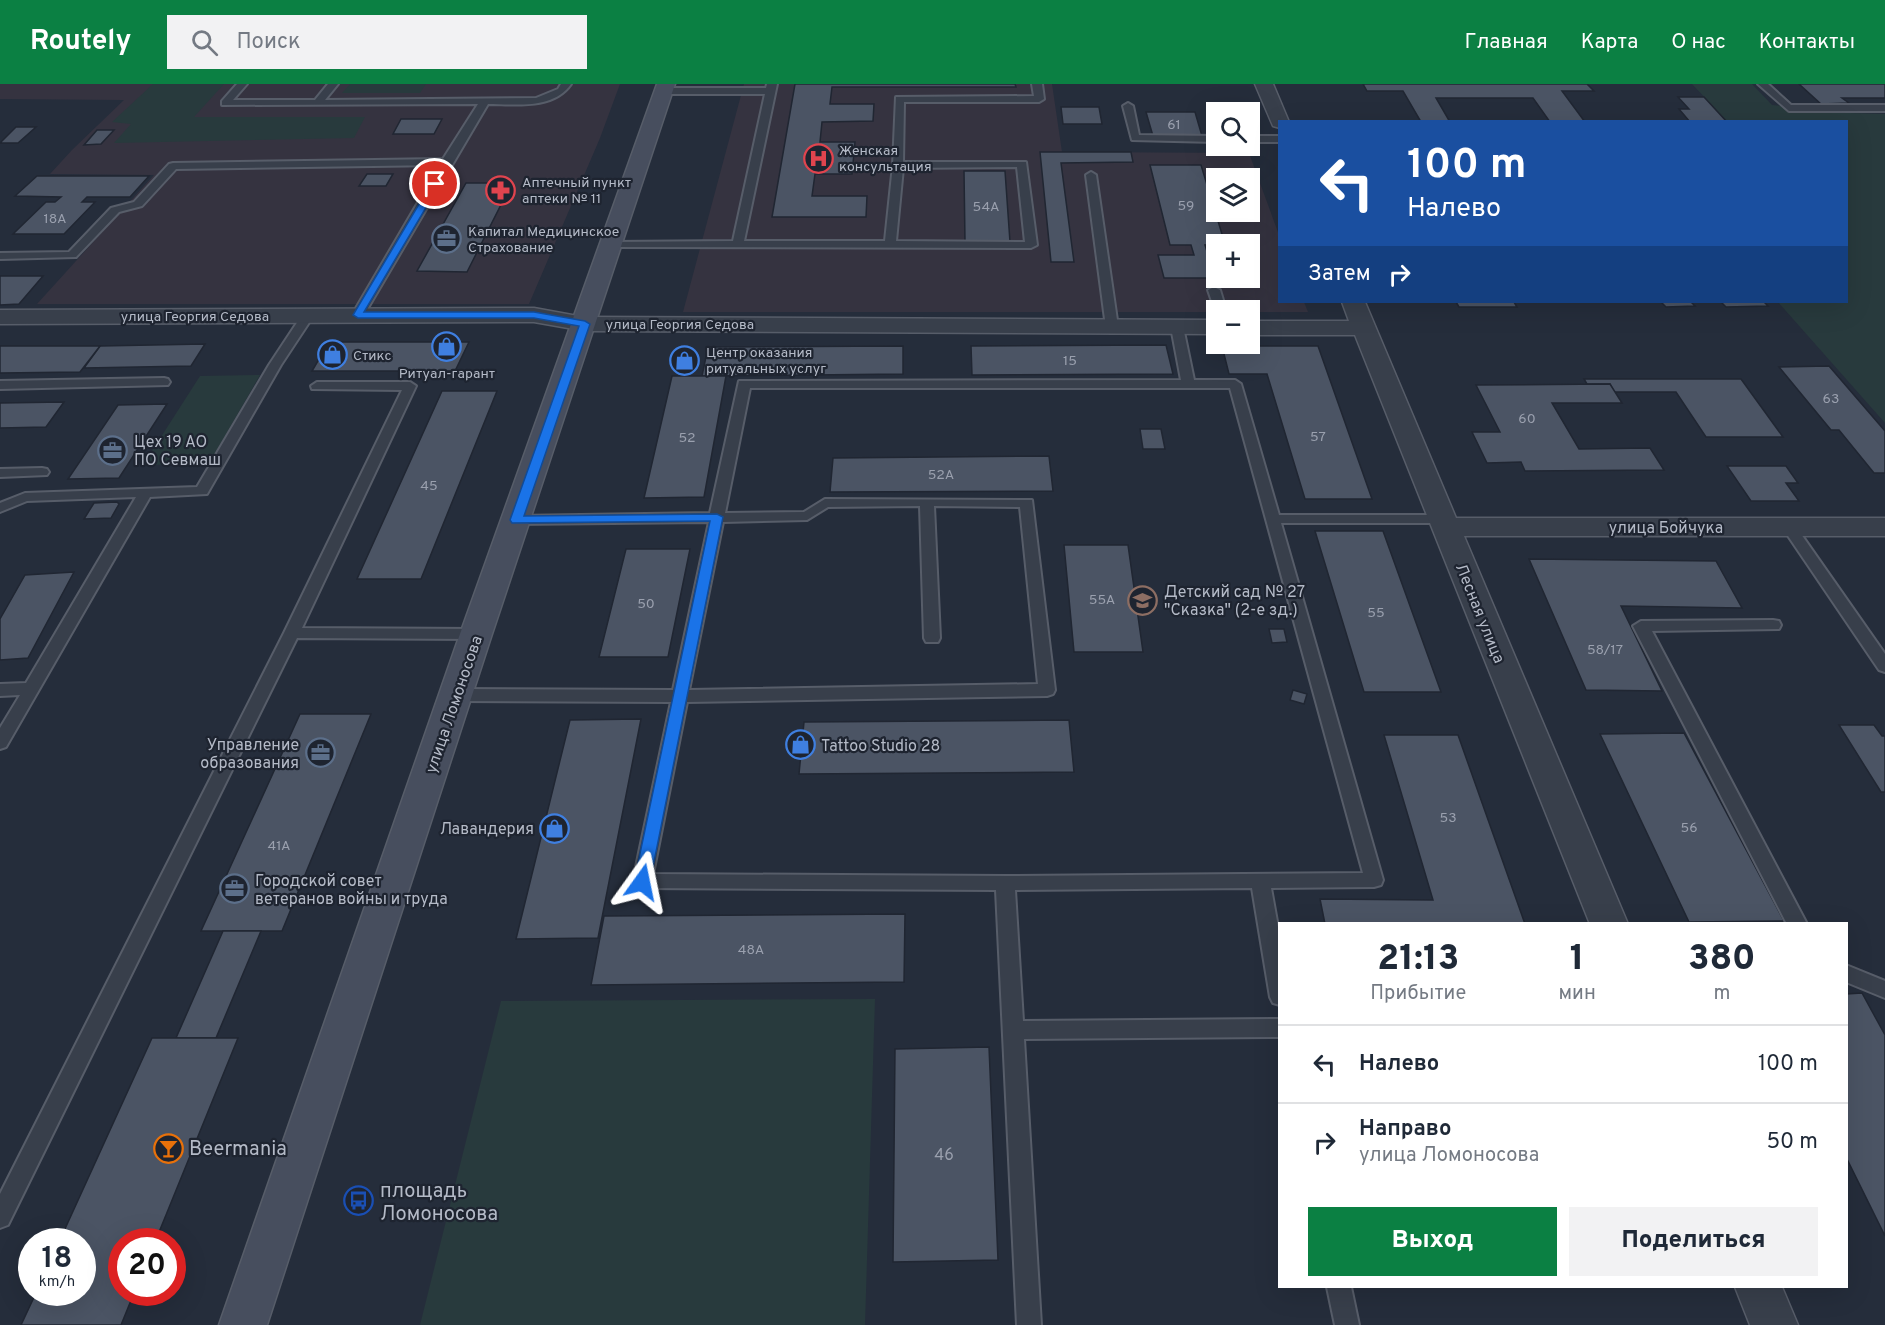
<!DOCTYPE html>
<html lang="ru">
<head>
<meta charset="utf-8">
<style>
  body { margin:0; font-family:Overpass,sans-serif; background:#f2f2f3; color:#1f2937; height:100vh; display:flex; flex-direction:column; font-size:22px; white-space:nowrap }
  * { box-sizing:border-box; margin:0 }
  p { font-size:20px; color:#747a83 }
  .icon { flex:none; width:33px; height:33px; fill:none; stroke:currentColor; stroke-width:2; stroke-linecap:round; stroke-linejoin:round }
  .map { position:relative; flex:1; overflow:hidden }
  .panel { position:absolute; left:1278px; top:838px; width:570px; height:366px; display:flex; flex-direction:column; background:#fff; border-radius:0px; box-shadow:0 6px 24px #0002 }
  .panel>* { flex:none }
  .banner { position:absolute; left:1278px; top:36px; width:570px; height:183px; border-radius:0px; box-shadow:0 6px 24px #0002; background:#1a4fa0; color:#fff; overflow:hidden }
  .fabs { position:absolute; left:1206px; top:18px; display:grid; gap:12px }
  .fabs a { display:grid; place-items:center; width:54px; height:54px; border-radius:0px; background:#fff; box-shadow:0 6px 24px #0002; font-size:30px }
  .speed { position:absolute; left:18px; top:1144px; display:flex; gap:12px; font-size:30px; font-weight:700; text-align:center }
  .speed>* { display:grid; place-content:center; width:78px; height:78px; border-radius:50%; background:#fff; box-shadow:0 6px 24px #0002; line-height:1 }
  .speed small { font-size:15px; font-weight:400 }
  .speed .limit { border:9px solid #d22; background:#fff; color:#111 }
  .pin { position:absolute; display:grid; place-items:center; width:51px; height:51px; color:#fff; margin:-26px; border:3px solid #fff; border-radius:50%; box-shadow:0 2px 6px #0007 }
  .me { position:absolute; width:66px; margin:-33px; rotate:12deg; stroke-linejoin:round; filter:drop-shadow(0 0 4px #0008) }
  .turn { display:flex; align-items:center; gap:21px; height:126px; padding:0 30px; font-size:27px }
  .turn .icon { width:78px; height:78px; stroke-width:2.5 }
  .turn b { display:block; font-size:42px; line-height:51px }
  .then { display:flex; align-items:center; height:57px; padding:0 30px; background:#0003; gap:12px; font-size:22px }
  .eta { display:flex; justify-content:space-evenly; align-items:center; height:102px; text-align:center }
  .eta b { font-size:36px; font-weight:800; line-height:42px }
  .cta { display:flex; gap:12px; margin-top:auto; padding:12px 30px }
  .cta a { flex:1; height:69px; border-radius:0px; background:#0b8043; color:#fff; font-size:24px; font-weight:800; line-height:69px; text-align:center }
  .cta a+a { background:#f2f2f3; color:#1f2937 }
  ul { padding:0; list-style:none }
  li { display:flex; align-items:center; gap:18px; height:78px; padding:0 30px; border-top:2px solid #e0e1e3 }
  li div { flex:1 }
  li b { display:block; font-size:22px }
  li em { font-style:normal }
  header { display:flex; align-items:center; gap:36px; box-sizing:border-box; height:84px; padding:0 30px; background:#0b8043; color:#fff }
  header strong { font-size:28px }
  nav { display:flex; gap:33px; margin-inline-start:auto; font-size:21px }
  .search { width:420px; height:54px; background:#f2f2f3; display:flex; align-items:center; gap:15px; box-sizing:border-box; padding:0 21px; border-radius:0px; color:#747a83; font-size:22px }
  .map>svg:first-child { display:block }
  .medical { fill:#353340; fill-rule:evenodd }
  .green { fill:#283a3d }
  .building { fill:#4b5464; stroke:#202632; stroke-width:1.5 }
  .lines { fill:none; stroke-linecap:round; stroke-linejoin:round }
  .service-casing { stroke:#575d69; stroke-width:4 }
  .minor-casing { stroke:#575d69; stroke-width:3 }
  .tertiary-casing { stroke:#575d69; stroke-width:3 }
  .secondary-casing { stroke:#575d69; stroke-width:3 }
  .service { fill:#383f4b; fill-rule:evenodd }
  .minor { fill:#383f4b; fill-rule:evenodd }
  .tertiary { fill:#383f4b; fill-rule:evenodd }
  .secondary { fill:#474e5e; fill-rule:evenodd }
  .route { fill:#1a73e8; stroke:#114b97; stroke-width:1.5 }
  .labels { text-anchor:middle; stroke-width:4.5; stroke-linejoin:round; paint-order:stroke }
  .number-label { font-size:14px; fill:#9aa0ae }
  .far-poi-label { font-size:14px; fill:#b4bac7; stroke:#1e2430; text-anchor:start }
  .far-street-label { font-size:14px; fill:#b4bac7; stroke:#1e2430 }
  .poi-label { font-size:16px; fill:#b4bac7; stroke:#1e2430; text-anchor:start }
  .street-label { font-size:16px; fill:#b4bac7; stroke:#1e2430 }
  .near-number-label { font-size:16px; fill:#9aa0ae }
  .near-poi-label { font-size:20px; fill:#b4bac7; stroke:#1e2430; text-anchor:start }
</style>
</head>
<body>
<header>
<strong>Routely</strong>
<div class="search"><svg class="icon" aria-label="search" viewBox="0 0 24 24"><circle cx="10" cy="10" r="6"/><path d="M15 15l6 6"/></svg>Поиск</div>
<nav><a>Главная</a><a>Карта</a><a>О нас</a><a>Контакты</a></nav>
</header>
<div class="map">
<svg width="1885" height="1241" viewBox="0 0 1885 1241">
  <rect width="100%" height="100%" fill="#252d3b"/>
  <g class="medical">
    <path d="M0 0H620L600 54 529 220H37L154 91 50 90 72 66 124 16 0 15Z"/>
    <path d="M744 0H1052L1062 68 1249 69 1279 151 1280 218H1304L1308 228H683ZM1216 94H1250V128H1216ZM1216 160H1250V194H1216Z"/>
  </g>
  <g class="green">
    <path d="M153 0H224L194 33H365L354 54 114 59 131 40 112 38Z"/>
    <path d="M350 0H426L420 9H342Z"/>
    <path d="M1692 0H1752L1772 21 1851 29 1885 30V339L1778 218H1846V38L1727 37Z"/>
    <path d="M260 291 209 380 143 381 200 292Z"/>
    <path d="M875 915 865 1241H420L501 917Z"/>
  </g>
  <g class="building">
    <path d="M795 0H1015L1016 3H832L830 20H874L873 37 822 38 820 58H855L852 90H815L812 112H867L866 133H772Z"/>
    <path d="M1363 0H1587L1594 7H1562L1585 38H1550L1533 14H1436L1450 38H1421L1403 7H1367Z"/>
    <path d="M1799 0H1885V14H1842L1849 19 1821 20Z"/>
    <path d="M1678 13H1704L1727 38H1690L1679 25H1689Z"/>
    <path d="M1061 23H1099L1102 40H1063Z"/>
    <path d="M1146 28H1195L1202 52H1153Z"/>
    <path d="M401 35H442L434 50H393Z"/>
    <path d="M16 43H36L18 59H0Z"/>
    <path d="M97 46H114L101 60 84 61Z"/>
    <path d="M1040 68H1131L1133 78 1061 79 1074 178H1051Z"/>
    <path d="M1150 81H1201L1225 160 1205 161 1208 171 1216 170V194H1246H1164L1158 171H1194L1191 161H1170Z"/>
    <path d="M964 87H1005L1010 158H965Z"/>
    <path d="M367 90H393L386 102H359Z"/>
    <path d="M37 92H149L130 113H87L82 118H95L64 150H13L46 118H55L61 113 15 112Z"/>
    <path d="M466 99H512L467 188 417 187Z"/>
    <path d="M0 192H43L19 220 0 221Z"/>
    <path d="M1456 218H1514L1517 223H1459Z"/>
    <path d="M1661 218H1691L1695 222 1666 223Z"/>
    <path d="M1721 218H1764L1768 222 1726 223Z"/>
    <path d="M329 258H469L455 287H312Z"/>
    <path d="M205 260 191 282 84 284 100 262Z"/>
    <path d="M1166 261 1173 290 972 291 971 262Z"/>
    <path d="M0 262H100L80 288 0 289Z"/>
    <path d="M903 262V290L702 292 708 263Z"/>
    <path d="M1222 262H1318L1372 415H1305L1267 290H1229Z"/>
    <path d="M1829 282 1885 347V389H1874L1839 346H1831L1779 283Z"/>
    <path d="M672 292H726L704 413 644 414Z"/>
    <path d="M1584 295H1741L1783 353H1706L1676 308H1614L1610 300H1587Z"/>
    <path d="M1610 300 1622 319H1552L1579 365 1650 364 1664 386 1525 387 1521 378 1487 379 1472 348H1500L1476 301Z"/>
    <path d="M442 307H497L421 495H357Z"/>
    <path d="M64 318 46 343 0 344V319Z"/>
    <path d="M167 320 119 394 68 395 118 321Z"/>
    <path d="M1140 345H1161L1165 365H1143Z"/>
    <path d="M1049 372 1053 407 830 408 833 374Z"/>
    <path d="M1727 382H1786L1798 399H1786L1799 417H1751Z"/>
    <path d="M117 418 119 420 111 434 84 435 94 419Z"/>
    <path d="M1315 447H1383L1441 608H1364Z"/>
    <path d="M1064 461H1128L1143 568H1074Z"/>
    <path d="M626 465H690L668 573H599Z"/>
    <path d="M1529 475 1716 477 1742 524 1621 522 1662 607 1586 606Z"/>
    <path d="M74 488 28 574 0 576V535L25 491Z"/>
    <path d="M1269 545H1284L1287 558 1272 559Z"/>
    <path d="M1293 606 1307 610 1304 620 1290 616Z"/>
    <path d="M300 630H371L282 847H201Z"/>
    <path d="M641 635 598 854 516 855 570 636Z"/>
    <path d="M1069 636 1074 688 799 690 804 638Z"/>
    <path d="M1839 641H1874L1882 652H1885V708H1881Z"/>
    <path d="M1684 649 1784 837 1689 838 1600 650Z"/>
    <path d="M1384 651H1458L1525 840H1325L1320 815 1433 816Z"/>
    <path d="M905 830 904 898 591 901 604 832Z"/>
    <path d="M223 847H261L216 954H176Z"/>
    <path d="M1862 909 1885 951V1152L1846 1073V910Z"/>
    <path d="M152 954H238L155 1158H122V1209H134L121 1241H21L36 1209H82V1158H59Z"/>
    <path d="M989 963 998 1176 893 1178 895 965Z"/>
  </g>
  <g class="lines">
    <defs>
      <g id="service">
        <path d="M237 0H247L233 16H315L328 0H338L325 16 536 14 558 5 561 0H571C553 26 515 20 488 20L362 234H354L352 231 440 81 176 85 142 122 119 128 76 173 0 175V169L69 168 111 124 134 118 169 80 173 79 443 75 478 20 222 21V17Z"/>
        <path d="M767 0H777L744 157H885L893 81 896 13 1034 12 1032 0H1042L1044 15 1039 18H904L903 78H1026L1037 161 1031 164 608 163V159L612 158 733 157 765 10H664L659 7 664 4H766ZM1017 83 1025 158 896 157 903 84Z"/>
        <path d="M1758 0H1768L1791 21H1885V27H1789Z"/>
        <path d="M1128 19 1133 22 1139 51 1216 52V58L1132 56 1123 22Z"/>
        <rect x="1250" y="52" width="30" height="6"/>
        <path d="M1091 88 1096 91 1118 243 1112 247 1106 243 1086 91Z"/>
        <path d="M1214 203 1220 206 1226 226H1216V229L1208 206Z"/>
        <path d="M308 227 314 231 281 281 207 410 150 413 6 663 0 665V644L20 611 0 612V600L26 599 136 413 27 417 0 428V419L25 409 197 403 269 281 304 228Z"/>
        <path d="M1177 239 1183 243 1194 296H1235L1241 300 1279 431H1443L1450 435 1443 439H1281L1383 796 1381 801 1374 803 1271 804 1280 854V921L1273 919 1270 913 1252 804 1015 806 1023 937 1280 935V953L1024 955 1041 1241H1017L996 806 642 804 635 802 633 797 671 618 455 617 449 615 447 611 449 607 455 605 673 606 709 438 516 440 509 436 516 432 710 429 739 297 1181 296 1171 243ZM750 304H1230L1363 789 1005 792 653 790 687 618 1047 612 1053 610 1055 606 1032 416 825 415 804 428 725 429ZM920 422 924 554 926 558H938L940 554 934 422 1020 423 1038 600 689 606 723 438 807 436 828 423Z"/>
        <path d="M164 294 168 295 170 298 168 301 0 305V297Z"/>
        <path d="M317 298H410L416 302 302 544 476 545 482 546 484 550 482 554 476 555 297 554 8 1141 0 1144V1110L284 549 402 306 312 305 311 302Z"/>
        <path d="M42 384 47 385 49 388 47 391 0 393V385Z"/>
        <path d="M1789 439 1794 440 1885 570V588L1879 586 1782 443Z"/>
        <path d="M1773 536 1779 537 1781 541 1779 545 1652 547 1807 840H1787L1633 542 1641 537Z"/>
        <path d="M1846 881 1885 897V914L1846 898Z"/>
        <path d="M1327 1203H1351L1359 1241H1335Z"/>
      </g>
      <g id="minor">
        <path d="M1255 0H1273L1289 38H1280V44L1273 42Z"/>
        <path d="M1342 218H1365L1456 434H1885V452H1464L1628 840H1590L1355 251H1250V237H1349Z"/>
        <path d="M585 233 1216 236V250L585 247 576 245 573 240 576 235Z"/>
        <path d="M1735 1203H1782L1798 1241H1750Z"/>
      </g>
      <path id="tertiary" d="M534 224 594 235 597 240 594 245 585 247 534 238 0 240V226Z"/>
      <path id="secondary" d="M657 0H675L492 550 267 1241H219L460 550Z"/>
    </defs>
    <use href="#service" class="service-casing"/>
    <use href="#minor" class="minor-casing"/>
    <use href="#tertiary" class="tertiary-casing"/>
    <use href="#secondary" class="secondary-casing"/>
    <use href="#service" class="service"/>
    <use href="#minor" class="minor"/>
    <use href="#tertiary" class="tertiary"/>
    <use href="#secondary" class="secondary"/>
  </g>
  <path class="route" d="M435 97 440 100 364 228H534L585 237 590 240 524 432 717 430 723 433 650 798 647 802H637L634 798 710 437 512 439 510 436 579 242 534 234H358L353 231 431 100Z"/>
  <defs>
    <symbol id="hospital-ring" viewBox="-11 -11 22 22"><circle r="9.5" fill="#1e2430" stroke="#e0444e" stroke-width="1.5"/><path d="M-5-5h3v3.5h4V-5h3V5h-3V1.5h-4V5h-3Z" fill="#e0444e"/></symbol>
    <symbol id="pharmacy-ring" viewBox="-11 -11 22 22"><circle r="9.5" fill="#1e2430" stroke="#e0444e" stroke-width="1.5"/><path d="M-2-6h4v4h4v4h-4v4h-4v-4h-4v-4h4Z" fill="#e0444e"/></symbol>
    <symbol id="office-ring" viewBox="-11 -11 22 22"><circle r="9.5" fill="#1e2430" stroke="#5c6f8a" stroke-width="1.5"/><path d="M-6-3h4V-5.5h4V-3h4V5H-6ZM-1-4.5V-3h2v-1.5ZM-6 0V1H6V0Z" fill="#5c6f8a"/></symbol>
    <symbol id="shop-ring" viewBox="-11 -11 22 22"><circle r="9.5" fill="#1e2430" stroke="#3f7fe0" stroke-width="1.5"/><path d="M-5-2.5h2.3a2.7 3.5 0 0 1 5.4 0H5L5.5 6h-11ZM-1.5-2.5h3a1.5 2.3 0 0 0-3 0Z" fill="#3f7fe0"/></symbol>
    <symbol id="school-ring" viewBox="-11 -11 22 22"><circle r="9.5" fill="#1e2430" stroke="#8d6e63" stroke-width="1.5"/><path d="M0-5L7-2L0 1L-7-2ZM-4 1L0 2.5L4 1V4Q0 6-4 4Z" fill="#8d6e63"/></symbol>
    <symbol id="bar-ring" viewBox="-11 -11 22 22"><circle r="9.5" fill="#1e2430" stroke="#e8710a" stroke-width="1.5"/><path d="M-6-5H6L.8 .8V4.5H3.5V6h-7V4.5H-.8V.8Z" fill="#e8710a"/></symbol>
    <symbol id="bus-ring" viewBox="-11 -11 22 22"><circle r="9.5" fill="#1e2430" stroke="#1a4fb4" stroke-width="1.5"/><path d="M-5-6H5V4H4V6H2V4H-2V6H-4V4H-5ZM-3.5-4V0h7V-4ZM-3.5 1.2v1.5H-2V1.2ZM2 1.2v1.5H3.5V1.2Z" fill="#1a4fb4"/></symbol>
  </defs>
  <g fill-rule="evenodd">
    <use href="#hospital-ring" x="802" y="58" width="33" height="33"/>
    <use href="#pharmacy-ring" x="484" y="90" width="33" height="33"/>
    <use href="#office-ring" x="430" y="138" width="33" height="33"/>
    <use href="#shop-ring" x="430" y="246" width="33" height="33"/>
    <use href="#shop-ring" x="316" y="254" width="33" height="33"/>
    <use href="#shop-ring" x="668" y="260" width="33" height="33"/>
    <use href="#office-ring" x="96" y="350" width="33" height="33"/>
    <use href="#school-ring" x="1126" y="500" width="33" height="33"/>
    <use href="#shop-ring" x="784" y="644" width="33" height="33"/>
    <use href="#office-ring" x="304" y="652" width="33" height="33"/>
    <use href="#shop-ring" x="538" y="728" width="33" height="33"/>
    <use href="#office-ring" x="218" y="788" width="33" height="33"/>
    <use href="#bar-ring" x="152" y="1048" width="33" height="33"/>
    <use href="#bus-ring" x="342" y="1100" width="33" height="33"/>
  </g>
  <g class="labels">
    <g class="number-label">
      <text x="1174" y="45">61</text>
      <text x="1186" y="126">59</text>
      <text x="986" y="127">54А</text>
      <text x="55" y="139">18А</text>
      <text x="1070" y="281">15</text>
      <text x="1831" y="319">63</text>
      <text x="1527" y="339">60</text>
      <text x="1318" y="357">57</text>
      <text x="687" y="358">52</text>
      <text x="941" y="395">52А</text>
      <text x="429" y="406">45</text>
      <text x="1102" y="520">55А</text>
      <text x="646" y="524">50</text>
      <text x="1376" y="533">55</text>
      <text x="1605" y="570">58/17</text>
      <text x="1448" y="738">53</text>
      <text x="1689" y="748">56</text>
      <text x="279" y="766">41А</text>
      <text x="751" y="870">48А</text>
    </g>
    <g class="far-poi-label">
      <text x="839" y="71">Женская<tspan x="839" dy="16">консультация</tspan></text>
      <text x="522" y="103">Аптечный пункт<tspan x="522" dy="16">аптеки № 11</tspan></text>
      <text x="468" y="152">Капитал Медицинское<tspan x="468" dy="16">Страхование</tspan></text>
      <text x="706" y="273">Центр оказания<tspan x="706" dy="16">ритуальных услуг</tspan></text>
      <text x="353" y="276">Стикс</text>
      <text x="447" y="294" text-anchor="middle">Ритуал-гарант</text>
    </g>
    <g class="far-street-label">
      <text x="195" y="237">улица Георгия Седова</text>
      <text x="680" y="245">улица Георгия Седова</text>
    </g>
    <g class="poi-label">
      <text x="134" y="363">Цех 19 АО<tspan x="134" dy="18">ПО Севмаш</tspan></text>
      <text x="1164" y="513">Детский сад № 27<tspan x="1164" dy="18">"Сказка" (2-е зд.)</tspan></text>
      <text x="299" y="666" text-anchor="end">Управление<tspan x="299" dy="18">образования</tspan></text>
      <text x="821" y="667">Tattoo Studio 28</text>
      <text x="534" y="750" text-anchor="end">Лавандерия</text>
      <text x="255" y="802">Городской совет<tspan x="255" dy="18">ветеранов войны и труда</tspan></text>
    </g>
    <g class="street-label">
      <text x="1666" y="449">улица Бойчука</text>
      <text transform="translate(1481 529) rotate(68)" y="6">Лесная улица</text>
      <text transform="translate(453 620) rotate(-71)" y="6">улица Ломоносова</text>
    </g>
    <g class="near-number-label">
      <text x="944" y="1076">46</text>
    </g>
    <g class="near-poi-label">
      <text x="189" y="1071">Beermania</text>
      <text x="380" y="1113">площадь<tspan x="380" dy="23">Ломоносова</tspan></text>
    </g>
  </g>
</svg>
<div class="fabs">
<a><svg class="icon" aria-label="search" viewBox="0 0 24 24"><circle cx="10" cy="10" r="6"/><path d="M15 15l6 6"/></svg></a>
<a><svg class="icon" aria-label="layers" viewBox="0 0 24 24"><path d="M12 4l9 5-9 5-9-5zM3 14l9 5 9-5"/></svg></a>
<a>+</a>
<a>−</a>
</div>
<div class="speed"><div>18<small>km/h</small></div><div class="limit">20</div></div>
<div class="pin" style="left:435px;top:100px;background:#d93025"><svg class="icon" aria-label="arrive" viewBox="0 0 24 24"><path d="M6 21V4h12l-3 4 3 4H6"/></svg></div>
<svg class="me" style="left:642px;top:798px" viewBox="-20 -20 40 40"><path d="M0-17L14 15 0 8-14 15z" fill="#1a73e8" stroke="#fff" stroke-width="4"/></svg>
<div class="banner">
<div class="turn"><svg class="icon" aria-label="left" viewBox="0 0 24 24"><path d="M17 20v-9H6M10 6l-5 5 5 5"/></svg><div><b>100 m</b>Налево</div></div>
<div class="then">Затем<svg class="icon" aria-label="right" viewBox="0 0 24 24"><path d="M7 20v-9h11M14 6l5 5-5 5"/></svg></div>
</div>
<section class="panel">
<div class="eta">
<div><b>21:13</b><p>Прибытие</p></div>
<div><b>1</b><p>мин</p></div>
<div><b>380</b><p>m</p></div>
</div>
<ul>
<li><svg class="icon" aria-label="left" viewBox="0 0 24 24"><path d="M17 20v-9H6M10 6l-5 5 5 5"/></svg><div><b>Налево</b></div><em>100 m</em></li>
<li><svg class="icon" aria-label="right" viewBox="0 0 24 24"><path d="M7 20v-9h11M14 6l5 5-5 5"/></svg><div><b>Направо</b><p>улица Ломоносова</p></div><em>50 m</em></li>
</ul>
<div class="cta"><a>Выход</a><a>Поделиться</a></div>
</section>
</div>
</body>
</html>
